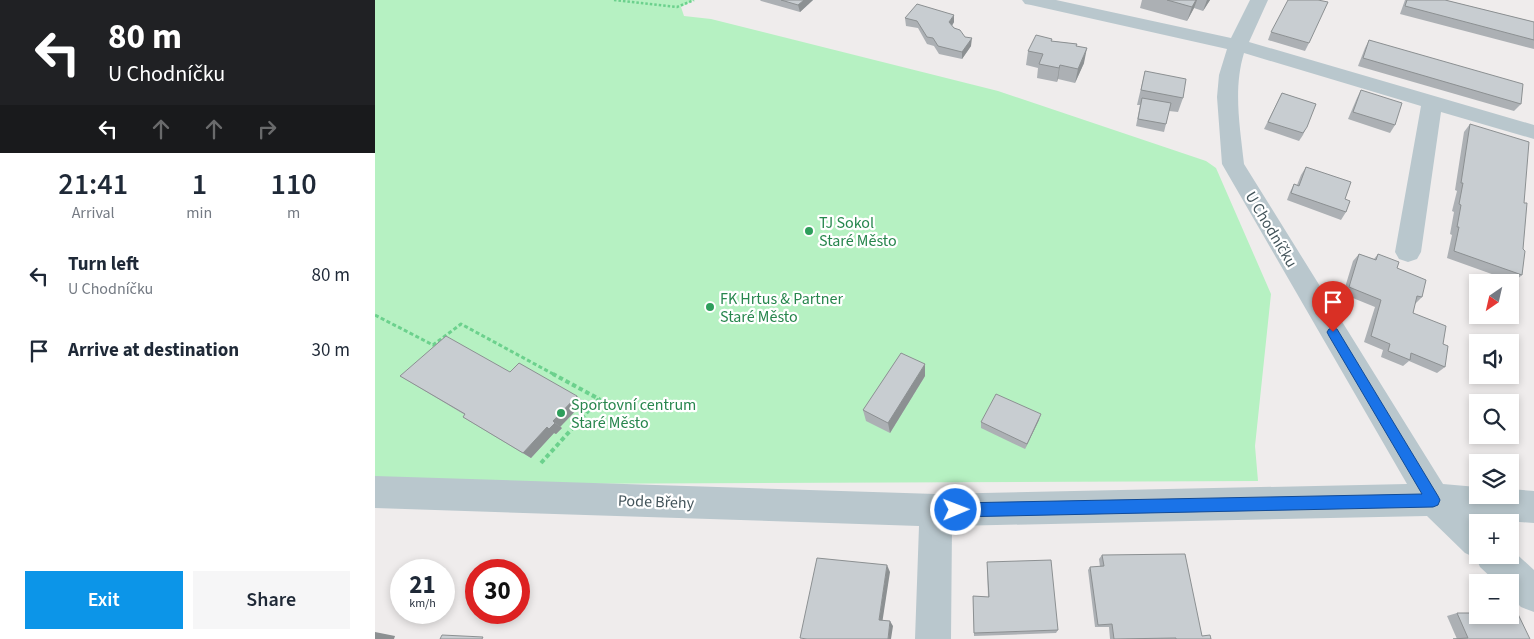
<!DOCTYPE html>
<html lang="en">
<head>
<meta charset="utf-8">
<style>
  body { margin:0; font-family:"Source Sans 3",sans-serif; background:#f6f6f7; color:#1f2937; height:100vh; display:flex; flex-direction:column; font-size:19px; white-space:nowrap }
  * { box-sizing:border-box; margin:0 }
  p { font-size:16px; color:#747a83 }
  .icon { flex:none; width:28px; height:28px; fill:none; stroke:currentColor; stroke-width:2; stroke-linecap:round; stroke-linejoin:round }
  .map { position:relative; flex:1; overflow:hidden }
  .drawer { display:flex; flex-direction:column; background:#fff; width:375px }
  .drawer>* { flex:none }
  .top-card { background:#202124; color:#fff; overflow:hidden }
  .needle { width:32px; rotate:214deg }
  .tools { position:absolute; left:1094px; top:274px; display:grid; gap:10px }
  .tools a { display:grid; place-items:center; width:50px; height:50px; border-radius:0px; background:#fff; box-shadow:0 2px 8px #0003; font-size:25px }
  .speed { position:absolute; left:15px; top:559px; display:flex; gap:10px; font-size:25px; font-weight:700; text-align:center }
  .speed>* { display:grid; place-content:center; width:65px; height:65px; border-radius:50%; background:#fff; box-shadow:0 2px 8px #0003; line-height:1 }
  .speed small { font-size:12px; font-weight:400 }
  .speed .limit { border:8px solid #d22; background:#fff; color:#111 }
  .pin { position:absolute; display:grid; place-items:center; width:42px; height:42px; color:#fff; margin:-51px -21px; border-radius:50% 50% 50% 0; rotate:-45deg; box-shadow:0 0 5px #0007 }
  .pin .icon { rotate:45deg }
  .me { position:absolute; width:55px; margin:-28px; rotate:89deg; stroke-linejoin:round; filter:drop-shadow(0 0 4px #0008) }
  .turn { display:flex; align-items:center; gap:18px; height:105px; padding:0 25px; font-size:22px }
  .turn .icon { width:65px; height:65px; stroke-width:2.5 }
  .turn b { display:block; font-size:35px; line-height:42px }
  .lanes { display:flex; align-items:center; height:48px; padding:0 25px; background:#0003; justify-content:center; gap:25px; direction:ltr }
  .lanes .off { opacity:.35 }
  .eta { display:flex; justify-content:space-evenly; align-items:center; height:85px; text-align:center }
  .eta b { font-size:30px; font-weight:600; line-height:35px }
  .cta { display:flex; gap:10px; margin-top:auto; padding:10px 25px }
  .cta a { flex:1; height:58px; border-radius:0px; background:#0c95e8; color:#fff; font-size:20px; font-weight:600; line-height:58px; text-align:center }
  .cta a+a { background:#f6f6f7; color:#1f2937 }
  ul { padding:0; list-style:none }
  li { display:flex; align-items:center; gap:15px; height:75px; padding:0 25px }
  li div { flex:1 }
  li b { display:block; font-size:19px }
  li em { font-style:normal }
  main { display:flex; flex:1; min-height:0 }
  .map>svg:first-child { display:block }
  .green { fill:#b6f1c2 }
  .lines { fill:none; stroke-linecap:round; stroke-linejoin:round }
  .path-far2 { stroke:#6cd18d; stroke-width:2.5; stroke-dasharray:2.5 2; stroke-linecap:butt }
  .path-far1 { stroke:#6cd18d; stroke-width:3; stroke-dasharray:4 2.5; stroke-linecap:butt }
  .path { stroke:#6cd18d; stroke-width:4; stroke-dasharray:4.5 3; stroke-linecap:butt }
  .minor { fill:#b9c7cd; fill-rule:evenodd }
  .wall { fill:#acb0b4 }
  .shaded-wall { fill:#8c9092 }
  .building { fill:#c8cdd1; stroke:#8c9092 }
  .route { fill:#1a73e8; stroke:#114b97 }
  .leisure-dot { fill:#2e9e5b; stroke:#fff; stroke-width:2 }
  .labels { text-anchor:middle; stroke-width:4.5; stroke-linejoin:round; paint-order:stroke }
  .leisure-label { font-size:16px; fill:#27864d; stroke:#fff; text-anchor:start }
  .street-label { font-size:16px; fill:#43545a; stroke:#fff }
</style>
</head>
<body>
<main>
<section class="drawer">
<div class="top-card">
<div class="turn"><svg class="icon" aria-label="left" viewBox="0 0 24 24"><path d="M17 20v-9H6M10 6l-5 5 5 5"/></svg><div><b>80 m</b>U Chodníčku</div></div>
<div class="lanes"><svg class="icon" aria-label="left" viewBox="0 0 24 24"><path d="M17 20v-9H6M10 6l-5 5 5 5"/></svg><svg class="icon off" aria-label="ahead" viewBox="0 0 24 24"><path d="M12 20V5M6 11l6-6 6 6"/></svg><svg class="icon off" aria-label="ahead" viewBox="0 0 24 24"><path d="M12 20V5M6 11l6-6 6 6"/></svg><svg class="icon off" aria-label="right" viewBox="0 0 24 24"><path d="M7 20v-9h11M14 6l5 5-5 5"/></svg></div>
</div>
<div class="eta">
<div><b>21:41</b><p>Arrival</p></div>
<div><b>1</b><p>min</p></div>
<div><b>110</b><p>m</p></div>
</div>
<ul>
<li><svg class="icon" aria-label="left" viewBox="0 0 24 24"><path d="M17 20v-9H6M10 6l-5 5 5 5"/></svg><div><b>Turn left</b><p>U Chodníčku</p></div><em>80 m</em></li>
<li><svg class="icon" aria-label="arrive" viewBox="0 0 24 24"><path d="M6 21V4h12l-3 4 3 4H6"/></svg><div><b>Arrive at destination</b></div><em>30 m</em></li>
</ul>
<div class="cta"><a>Exit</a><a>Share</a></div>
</section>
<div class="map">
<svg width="1159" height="639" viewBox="0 0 1159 639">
  <rect width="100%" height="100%" fill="#efecec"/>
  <path class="green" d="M0 0H319L306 7 309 16 336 19 623 91 831 161 841 168 896 294 880 446 883 481 153 484 0 477Z"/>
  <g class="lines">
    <path class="path-far2" d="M239 0 302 7 319 0"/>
    <path class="path-far1" d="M0 315 58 345 86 324 180 375"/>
    <path class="path" d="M166 463 224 399 178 374"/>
    <path class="minor" d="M647 0H681L856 38 875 0H893L874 42 1159 125V139L1066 112 1046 252 1042 259 1033 262 1024 259 1020 252 1046 106 869 53C858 89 865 127 869 164L1068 484 1102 487V495H1135V489L1159 491V523L1104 519 1107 522H1102V555H1135V548L1159 570V612L1146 607 1135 596V582H1121L1105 567 1101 558 1090 553 1052 516 577 526 576 639H540L544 526 0 508V476L561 494 1032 484 847 164 842 97 844 75 852 49 656 5 650 4Z"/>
  </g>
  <g class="wall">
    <path d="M385 0H438L425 12 386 1Z"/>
    <path d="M767 0H835L828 11 819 8 812 21 765 8Z"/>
    <path d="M1030 0H1070L1159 22V49L1025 14Z"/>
    <path d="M530 18 579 22 577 26 596 46 587 59 564 54 559 46 552 44 543 28 531 26Z"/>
    <path d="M896 32 934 43 930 51 893 40Z"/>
    <path d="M994 40 1146 104 1139 111 983 66 990 48Z"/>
    <path d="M677 41 702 44 701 46 709 63 700 83 683 79 682 82 662 78 663 68 651 65 653 51Z"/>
    <path d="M770 71 808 98 803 112 794 111 791 124 789 132 761 126 765 105H762Z"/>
    <path d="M986 90 1020 125 1015 133 973 119 982 98Z"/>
    <path d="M907 93 941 104 928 135 924 141 889 129Z"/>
    <path d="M1095 124 1149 203 1147 275 1139 282 1072 258 1077 235 1075 234 1079 212 1077 211 1082 191 1080 190 1089 132Z"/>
    <path d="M931 167 970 199 971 212 966 220 912 200 915 192 919 184 922 185 926 175Z"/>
    <path d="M984 254 999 259 1003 254 1022 268 1047 297 1040 304 1038 313 1068 344 1070 367 1062 373 1034 361 1028 366 1006 357 1008 350 989 342 1000 307 968 294 978 261Z"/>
    <path d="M135 372 209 402 185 427 187 428 181 434 179 433 156 458 96 422 88 417 90 415 25 376Z"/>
    <path d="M550 376 515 433 491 421 488 410Z"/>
    <path d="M664 420 650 449 606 428V422Z"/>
    <path d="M727 555 827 636 836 639H735L734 627H720L713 570 715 567H725L724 559Z"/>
    <path d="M612 562 683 630 681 633 599 636 598 596 613 597 612 565Z"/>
    <path d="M1082 613 1155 639H1082L1072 616Z"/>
  </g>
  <g class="shaded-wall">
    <path d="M429 0H438L425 12 423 5Z"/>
    <path d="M821 0H822L819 8 812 21 817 7Z"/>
    <path d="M832 0H835L828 11Z"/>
    <path d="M579 15V22L574 30V22Z"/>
    <path d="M597 38 596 46 587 59V52Z"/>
    <path d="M712 48 709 63 700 83 703 69Z"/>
    <path d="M685 65 683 79 682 82 684 68Z"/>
    <path d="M550 364V376L515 433 513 423Z"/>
    <path d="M202 396 209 402 185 427 178 421Z"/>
    <path d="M666 414 664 420 650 449 652 444Z"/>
    <path d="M180 423 187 428 181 434 179 433 156 458 148 453 172 427Z"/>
    <path d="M512 565 515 572 507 624 504 620Z"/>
    <path d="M515 621 518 626 516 639H513Z"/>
    <path d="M0 632 20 636 19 639H0Z"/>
  </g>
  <g class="building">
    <path d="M406 0H429L423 5Z"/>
    <path d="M792 0H821L817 7Z"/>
    <path d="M913 0H943L953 2 934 43 896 32Z"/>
    <path d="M1032 0H1070L1159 22V40L1030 6Z"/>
    <path d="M542 4 579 15 574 22 579 28 585 30 590 37 597 38 587 52 563 46 558 38 552 37 542 21 530 18Z"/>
    <path d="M661 35 677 39 676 41 702 44 701 46 712 48 703 69 685 65 684 68 664 64 668 54 653 51Z"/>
    <path d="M994 40 1148 84 1146 104 988 58Z"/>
    <path d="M770 71 811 79 808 98 766 90Z"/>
    <path d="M986 90 1027 103 1020 125 978 112Z"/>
    <path d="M907 93 941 104 932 127 928 133 893 122Z"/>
    <path d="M767 98 796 103 791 124 763 119Z"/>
    <path d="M1095 124 1154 142 1149 203H1152L1148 249 1150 251 1147 275 1079 251 1084 227H1082L1086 205 1084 204 1088 183H1086Z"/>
    <path d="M931 167 976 182 970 199 975 201 971 212 916 193 919 184 924 186Z"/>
    <path d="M984 254 1001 260 1003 254 1024 262 1022 268 1051 280 1047 297 1042 296 1038 313 1071 326 1068 344 1073 346 1070 367 1036 353 1035 360 1013 351 1015 344 996 336 1006 300 974 287Z"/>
    <path d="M71 336 135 372 144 363 202 396 178 421 180 423 174 429 172 427 148 453 88 417 90 414 25 376Z"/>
    <path d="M526 353 550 364 513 423 488 410Z"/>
    <path d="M621 394 666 414 652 444 606 422Z"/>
    <path d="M810 554 827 636 835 635 836 639H801V638L739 639 737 624 723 625 715 567 729 566 727 555Z"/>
    <path d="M442 558 512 565 504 620 515 621 513 639H432L425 638Z"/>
    <path d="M676 560 683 630 599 633 598 596 614 597 612 562Z"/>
    <path d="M1135 612H1142L1155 639H1078L1093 638 1082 613H1102V615H1135Z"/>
    <path d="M67 635 108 637 107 639H65Z"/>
  </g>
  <path class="route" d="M958 328 962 329 1063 496 1065 500 1063 505 1058 507 581 517 576 515 574 510 576 505 581 503 1047 494 954 336 952 332 954 329Z"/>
  <g class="leisure-dot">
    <circle cx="434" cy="231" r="5"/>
    <circle cx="335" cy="307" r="5"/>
    <circle cx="186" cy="413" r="5"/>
  </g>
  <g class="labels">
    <g class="leisure-label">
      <text x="444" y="228">TJ Sokol<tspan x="444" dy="18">Staré Město</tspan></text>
      <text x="345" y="304">FK Hrtus &amp; Partner<tspan x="345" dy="18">Staré Město</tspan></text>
      <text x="196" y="410">Sportovní centrum<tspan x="196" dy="18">Staré Město</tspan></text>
    </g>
    <g class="street-label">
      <text transform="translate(897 229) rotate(59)" y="6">U Chodníčku</text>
      <text transform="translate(281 501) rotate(2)" y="6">Pode Břehy</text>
    </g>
  </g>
</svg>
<div class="tools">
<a><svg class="needle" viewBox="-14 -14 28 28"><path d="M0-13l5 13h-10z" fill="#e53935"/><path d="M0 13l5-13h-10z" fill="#747a83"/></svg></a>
<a><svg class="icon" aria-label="sound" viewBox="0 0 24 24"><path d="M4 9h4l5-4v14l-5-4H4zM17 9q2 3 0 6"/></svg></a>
<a><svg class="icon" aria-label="search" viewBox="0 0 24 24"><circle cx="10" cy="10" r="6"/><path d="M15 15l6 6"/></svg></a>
<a><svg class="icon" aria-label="layers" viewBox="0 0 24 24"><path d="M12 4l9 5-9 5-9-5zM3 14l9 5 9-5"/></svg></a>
<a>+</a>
<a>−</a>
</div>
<div class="speed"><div>21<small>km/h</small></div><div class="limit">30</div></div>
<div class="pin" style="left:958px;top:332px;background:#d93025"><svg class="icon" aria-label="arrive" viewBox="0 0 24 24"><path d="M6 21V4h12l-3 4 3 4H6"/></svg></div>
<svg class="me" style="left:581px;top:510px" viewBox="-20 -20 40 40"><circle r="17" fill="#1a73e8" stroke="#fff" stroke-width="3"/><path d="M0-11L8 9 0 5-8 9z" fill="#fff"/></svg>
</div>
</main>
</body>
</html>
